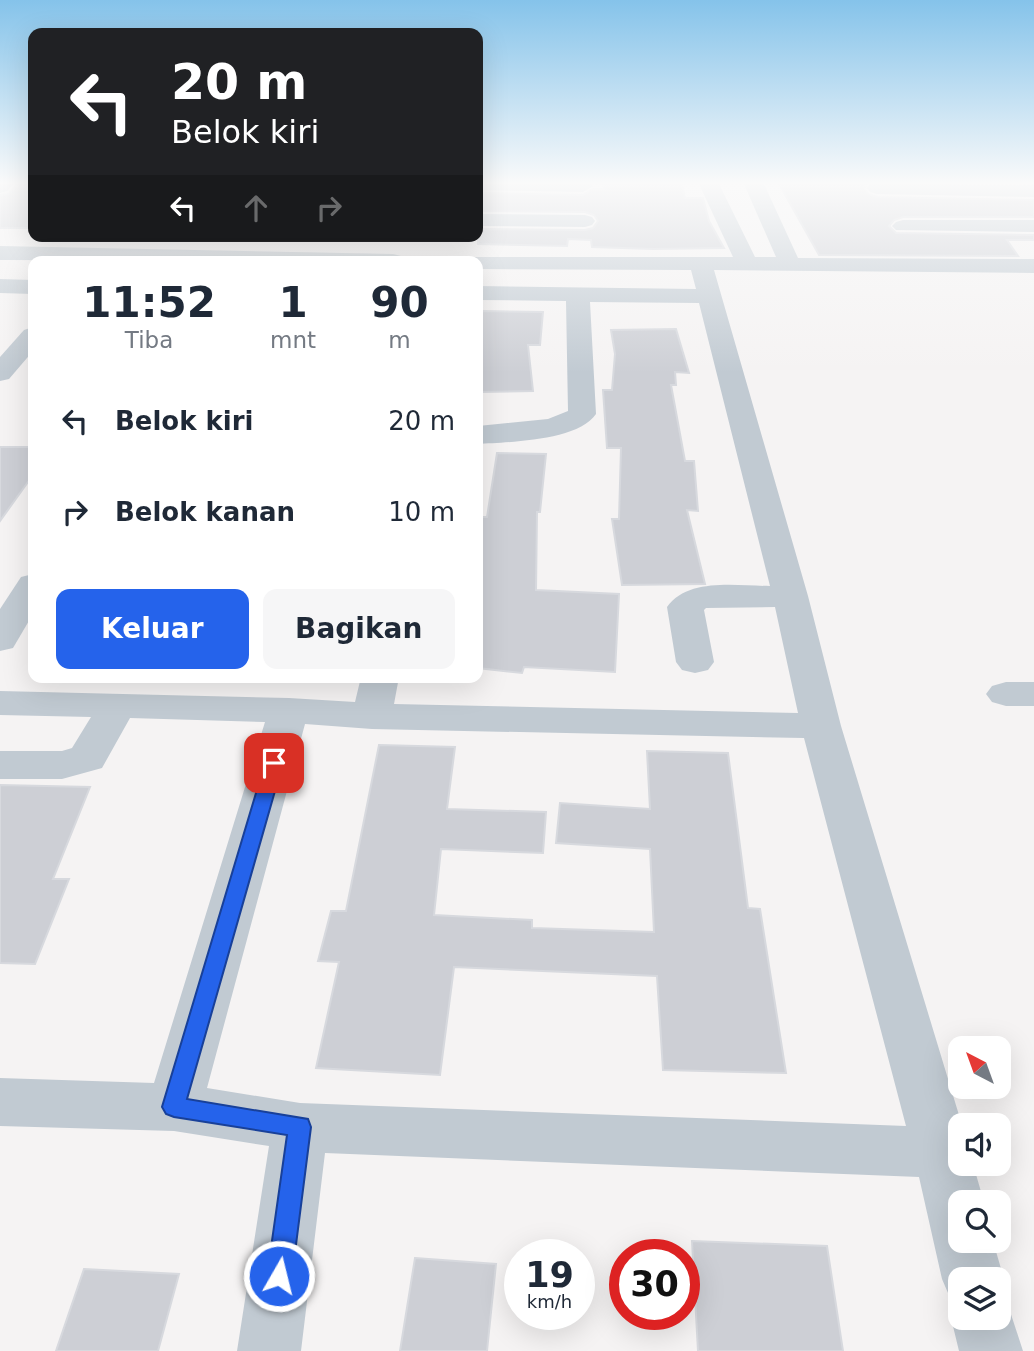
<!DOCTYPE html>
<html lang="id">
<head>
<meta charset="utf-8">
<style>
  body { margin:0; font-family:"DejaVu Sans",sans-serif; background:#f6f6f7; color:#1f2937; height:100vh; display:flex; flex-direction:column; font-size:26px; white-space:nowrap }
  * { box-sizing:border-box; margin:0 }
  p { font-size:23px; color:#747a83 }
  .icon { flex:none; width:38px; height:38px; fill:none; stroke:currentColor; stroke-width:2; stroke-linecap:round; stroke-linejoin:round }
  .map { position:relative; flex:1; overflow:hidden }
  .panel { position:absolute; left:28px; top:256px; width:455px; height:427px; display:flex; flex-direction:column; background:#fff; border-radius:14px; box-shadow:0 7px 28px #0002 }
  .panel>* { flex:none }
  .guide { position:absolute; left:28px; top:28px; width:455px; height:214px; border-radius:14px; box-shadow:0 7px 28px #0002; background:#202124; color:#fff; overflow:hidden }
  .needle { width:46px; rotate:319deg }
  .tools { position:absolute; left:948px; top:1036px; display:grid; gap:14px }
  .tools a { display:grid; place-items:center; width:63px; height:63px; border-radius:14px; background:#fff; box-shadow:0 7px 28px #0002; font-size:35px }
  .speed { position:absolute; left:504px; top:1239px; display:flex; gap:14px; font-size:35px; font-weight:700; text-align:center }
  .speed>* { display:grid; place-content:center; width:91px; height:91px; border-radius:50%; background:#fff; box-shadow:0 7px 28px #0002; line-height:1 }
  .speed small { font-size:18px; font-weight:400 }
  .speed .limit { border:10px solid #d22; background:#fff; color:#111 }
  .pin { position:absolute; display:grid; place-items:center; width:60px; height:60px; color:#fff; margin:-30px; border-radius:14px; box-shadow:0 4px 10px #0006 }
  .me { position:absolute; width:77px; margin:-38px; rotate:8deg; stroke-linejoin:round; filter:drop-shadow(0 0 5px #0008) }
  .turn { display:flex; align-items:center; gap:24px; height:147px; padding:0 28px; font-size:32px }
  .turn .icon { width:91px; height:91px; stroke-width:2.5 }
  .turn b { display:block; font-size:49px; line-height:60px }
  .lanes { display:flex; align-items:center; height:66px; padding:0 28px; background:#0003; justify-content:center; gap:35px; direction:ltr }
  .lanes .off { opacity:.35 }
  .eta { display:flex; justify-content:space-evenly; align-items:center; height:119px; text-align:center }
  .eta b { font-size:42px; font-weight:800; line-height:49px }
  .cta { display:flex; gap:14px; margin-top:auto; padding:14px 28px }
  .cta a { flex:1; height:80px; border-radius:14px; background:#2563eb; color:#fff; font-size:28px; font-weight:800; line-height:80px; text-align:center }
  .cta a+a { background:#f6f6f7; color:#1f2937 }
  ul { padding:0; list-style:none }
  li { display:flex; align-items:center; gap:21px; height:91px; padding:0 28px }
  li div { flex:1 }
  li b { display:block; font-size:26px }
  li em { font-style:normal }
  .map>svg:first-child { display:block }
  .building { fill:#cdcfd5; stroke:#d7d9de; stroke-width:2 }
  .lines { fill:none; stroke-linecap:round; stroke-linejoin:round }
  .minor { fill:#c1cad2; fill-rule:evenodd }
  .route { fill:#2563eb; stroke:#184099; stroke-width:2 }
</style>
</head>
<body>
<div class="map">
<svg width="1034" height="1351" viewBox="0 0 1034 1351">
  <rect width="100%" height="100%" fill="#f5f3f3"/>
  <g class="building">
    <path d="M17 184H33V228H0V195L9 194Z"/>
    <path d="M682 184 685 198H703L709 221 724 248 653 249 592 247 591 240 568 239 567 246 478 244V229L585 230 593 228 598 221 594 215 585 212 478 211V193L583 195 593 189H604L603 185Z"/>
    <path d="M779 184H867L864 188 868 194 877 197 1034 200V217H903L894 220 889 226 896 233 1034 235V240H1007L1018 256 819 255Z"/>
    <path d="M481 311 543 312 540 345H528L533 391 478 392V330Z"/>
    <path d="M676 329 689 373 675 372 676 385H671L685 461H694L698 511 687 510 705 584 622 585 612 519H619L621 448H607L603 390H612L615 354 611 330Z"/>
    <path d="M0 447H33V475L0 521Z"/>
    <path d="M497 453 546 454 540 512H537L536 590 619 594 615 672 524 667 522 673 478 668V517H487Z"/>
    <path d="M379 745 455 747 447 809 546 812 543 853 441 849 434 915 532 920V928L654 932 650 849 556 843 560 803 650 809 647 751 728 753 748 908 760 909 786 1073 663 1070 657 976 454 967 440 1075 316 1068 339 962 318 961 331 911H346Z"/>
    <path d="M0 785 90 787 53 879H69L35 964 0 963Z"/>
    <path d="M692 1241 827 1246 843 1351H698Z"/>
    <path d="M415 1258 496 1264 487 1351H400Z"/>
    <path d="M84 1269 179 1274 158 1351H56Z"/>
  </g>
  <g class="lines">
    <g class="minor">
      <path d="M0 184H13L7 191 0 193Z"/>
      <path d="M478 184H591L593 186 583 192 478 190Z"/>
      <path d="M699 184H719L755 257H776L744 184H764L798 258 1034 259V273L714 270 808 596 841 726 962 1125 961 1164H973L984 1202H961V1241H993L1004 1279 999 1290V1279H961V1318H999V1293L1005 1296 1023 1351H959L951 1318 958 1303 951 1300 942 1279 919 1177 325 1153 301 1351H237L269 1146 174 1131 0 1126V1078L154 1083 265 722 130 718 102 768 62 779H0V751H62L72 748 91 717 0 715V691L289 698 355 702 361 677H399L394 704 798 713 775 607 706 608 704 610 714 662 708 670 695 673 682 670 676 662 667 607C688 577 738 586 770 586L699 303 590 302 596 414C578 441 508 442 478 444V426L548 419 568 411 566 301 478 300V286L696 289 691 270 478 269V261H468L470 257H733ZM305 724 372 729 804 738 906 1126 300 1103 207 1088Z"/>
      <path d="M870 184 1034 185V197L877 194 870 192 867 188Z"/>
      <path d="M478 214 585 215 592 217 595 221 592 225 585 227 478 226Z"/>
      <path d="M903 220H1034V232L896 230 892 226 896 222Z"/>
      <path d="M0 246 393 254 401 256 404 261 0 260Z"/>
      <path d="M0 279 33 280V294L0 293Z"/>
      <path d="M33 327V351L9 379 0 381V357L24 330Z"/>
      <path d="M33 574V614L13 648 0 651V609L21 577Z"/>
      <path d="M1006 682H1034V706H1006L992 702 986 694 992 686Z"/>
    </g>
  </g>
  <linearGradient id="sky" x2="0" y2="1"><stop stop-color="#85c3ea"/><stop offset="0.49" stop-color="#fafafa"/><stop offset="1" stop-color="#fafafa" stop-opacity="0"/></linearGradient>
  <rect width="1034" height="373" fill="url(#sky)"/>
  <path class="route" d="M274 757 283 763 187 1099 308 1119 311 1127 292 1276 289 1285 279 1289 270 1285 267 1276 287 1135 174 1117 166 1114 162 1107 265 763Z"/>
</svg>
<div class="tools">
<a><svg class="needle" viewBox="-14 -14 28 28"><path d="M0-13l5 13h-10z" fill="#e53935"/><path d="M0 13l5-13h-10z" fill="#747a83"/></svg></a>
<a><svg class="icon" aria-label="sound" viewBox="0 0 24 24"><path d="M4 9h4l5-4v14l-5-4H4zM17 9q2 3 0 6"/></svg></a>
<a><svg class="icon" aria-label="search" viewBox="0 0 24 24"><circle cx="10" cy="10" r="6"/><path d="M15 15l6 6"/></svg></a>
<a><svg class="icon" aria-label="layers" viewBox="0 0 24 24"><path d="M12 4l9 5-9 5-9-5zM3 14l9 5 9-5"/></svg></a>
</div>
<div class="speed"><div>19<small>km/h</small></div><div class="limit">30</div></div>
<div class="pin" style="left:274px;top:763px;background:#d93025"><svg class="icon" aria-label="arrive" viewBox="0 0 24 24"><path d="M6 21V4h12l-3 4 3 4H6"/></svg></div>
<svg class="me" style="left:279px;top:1276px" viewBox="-20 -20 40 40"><circle r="17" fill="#2563eb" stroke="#fff" stroke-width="3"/><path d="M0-11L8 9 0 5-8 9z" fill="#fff"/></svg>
<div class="guide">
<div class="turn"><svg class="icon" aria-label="left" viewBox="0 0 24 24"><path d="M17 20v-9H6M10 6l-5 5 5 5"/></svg><div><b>20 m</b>Belok kiri</div></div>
<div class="lanes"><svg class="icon" aria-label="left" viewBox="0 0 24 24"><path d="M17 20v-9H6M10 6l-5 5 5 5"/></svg><svg class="icon off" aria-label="ahead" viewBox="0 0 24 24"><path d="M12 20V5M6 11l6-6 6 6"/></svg><svg class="icon off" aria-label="right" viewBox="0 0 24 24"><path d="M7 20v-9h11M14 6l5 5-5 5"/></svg></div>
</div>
<section class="panel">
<div class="eta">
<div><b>11:52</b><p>Tiba</p></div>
<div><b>1</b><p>mnt</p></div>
<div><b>90</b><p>m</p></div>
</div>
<ul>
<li><svg class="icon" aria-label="left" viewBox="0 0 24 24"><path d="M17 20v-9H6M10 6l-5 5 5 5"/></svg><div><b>Belok kiri</b></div><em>20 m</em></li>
<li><svg class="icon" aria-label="right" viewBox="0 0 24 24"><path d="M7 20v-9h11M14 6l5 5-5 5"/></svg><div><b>Belok kanan</b></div><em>10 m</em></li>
</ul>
<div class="cta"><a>Keluar</a><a>Bagikan</a></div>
</section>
</div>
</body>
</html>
